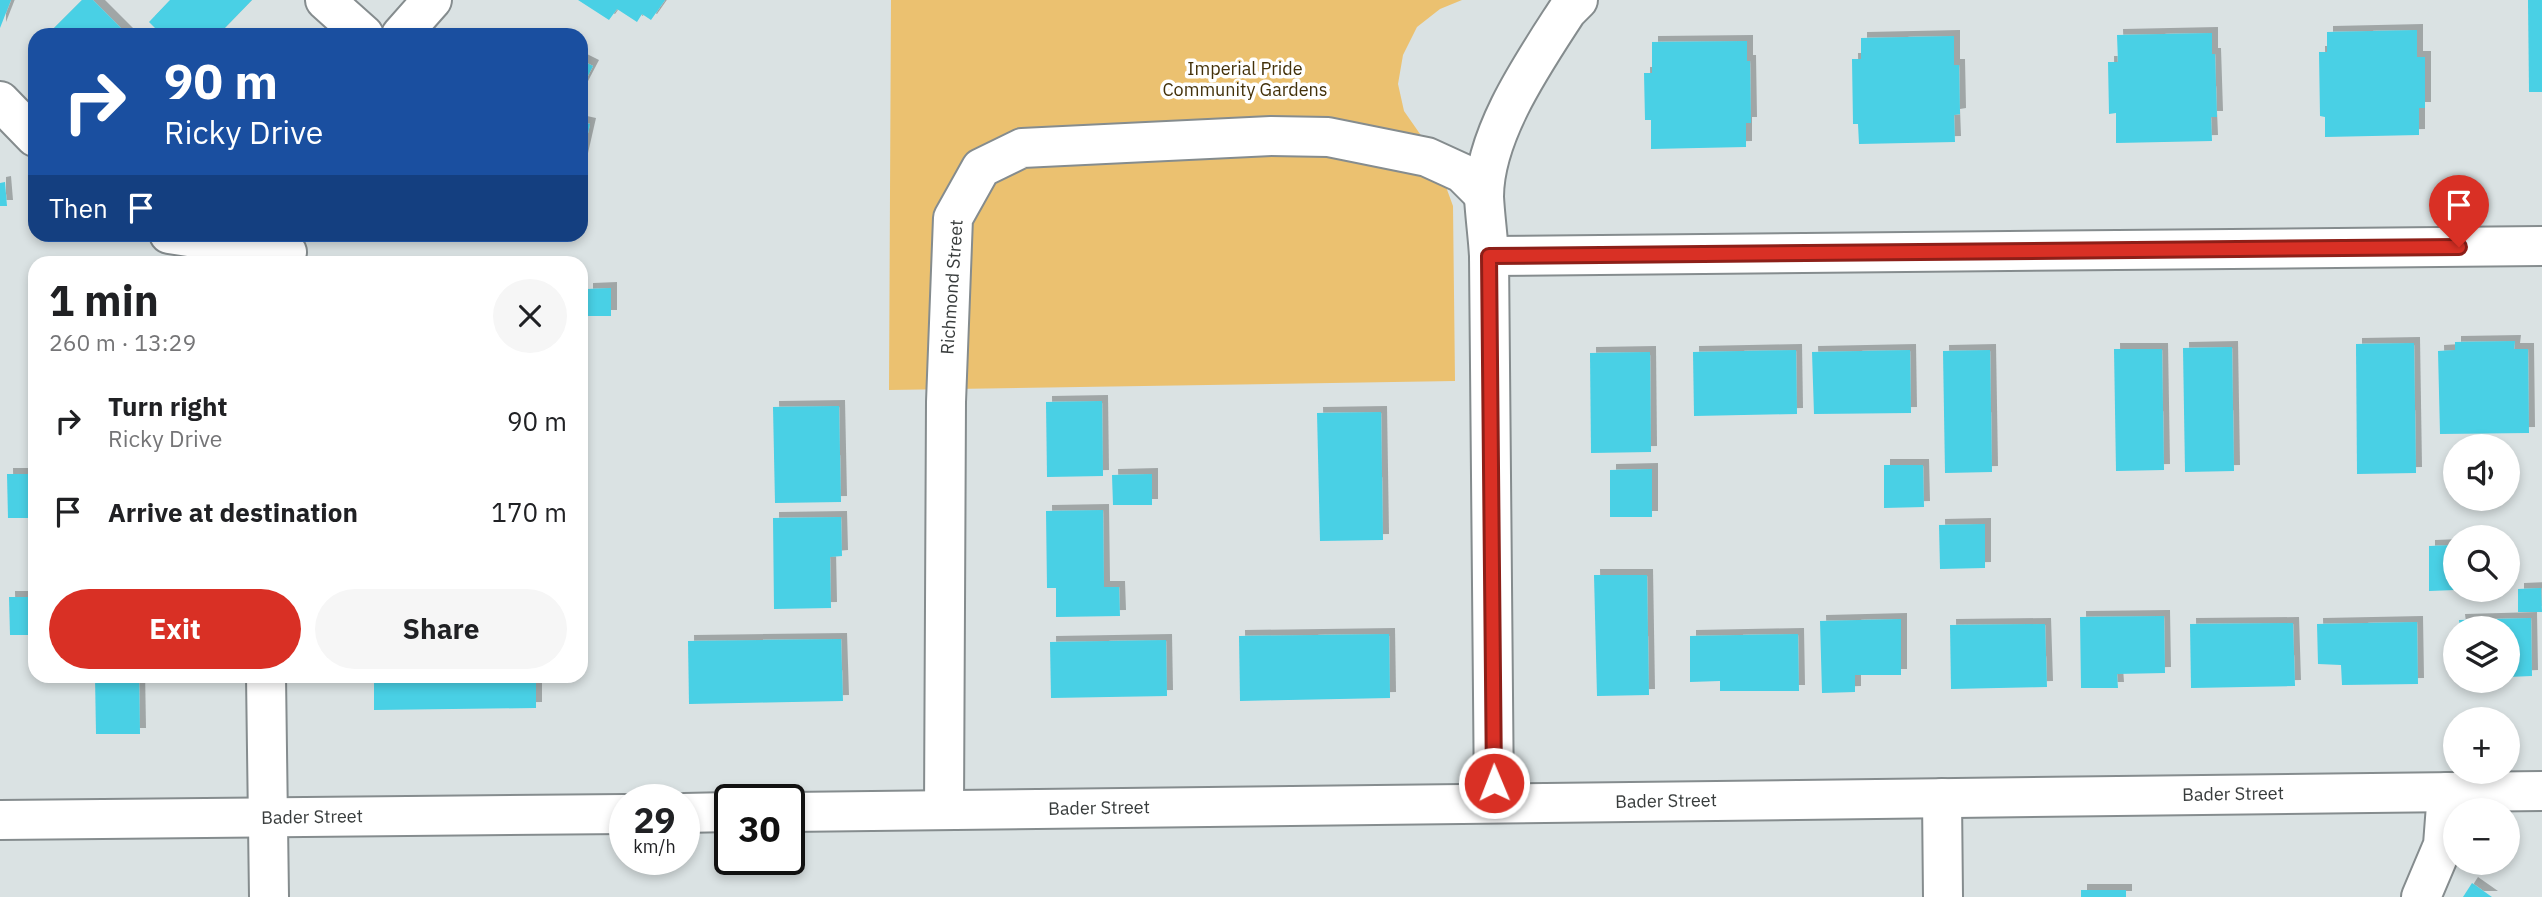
<!DOCTYPE html>
<html lang="en">
<head>
<meta charset="utf-8">
<style>
  body { margin:0; font-family:"IBM Plex Sans",sans-serif; background:#f6f6f6; color:#202124; height:100vh; display:flex; flex-direction:column; font-size:26px; white-space:nowrap }
  * { box-sizing:border-box; margin:0 }
  p { font-size:23px; color:#757577 }
  .icon { flex:none; width:38px; height:38px; fill:none; stroke:currentColor; stroke-width:2; stroke-linecap:round; stroke-linejoin:round }
  .map { position:relative; flex:1; overflow:hidden }
  .details { position:absolute; left:28px; top:256px; width:560px; height:427px; display:flex; flex-direction:column; background:#fff; border-radius:21px; box-shadow:0 4px 10px #0003 }
  .details>* { flex:none }
  .banner { position:absolute; left:28px; top:28px; width:560px; height:214px; border-radius:21px; box-shadow:0 4px 10px #0003; background:#1a4fa0; color:#fff; overflow:hidden }
  .controls { position:absolute; left:2443px; top:434px; display:grid; gap:14px }
  .controls a { display:grid; place-items:center; width:77px; height:77px; border-radius:50%; background:#fff; box-shadow:0 4px 10px #0003; font-size:35px }
  .speed { position:absolute; left:609px; top:784px; display:flex; gap:14px; font-size:35px; font-weight:700; text-align:center }
  .speed>* { display:grid; place-content:center; width:91px; height:91px; border-radius:50%; background:#fff; box-shadow:0 4px 10px #0003; line-height:1 }
  .speed small { font-size:18px; font-weight:400 }
  .speed .limit { border:4px solid #111; border-radius:10px; background:#fff; color:#111 }
  .pin { position:absolute; display:grid; place-items:center; width:60px; height:60px; color:#fff; margin:-72px -30px; border-radius:50% 50% 50% 0; rotate:-45deg; box-shadow:0 0 7px #0007 }
  .pin .icon { rotate:45deg }
  .me { position:absolute; width:77px; margin:-38px; rotate:359deg; stroke-linejoin:round; filter:drop-shadow(0 0 5px #0008) }
  .turn { display:flex; align-items:center; gap:24px; height:147px; padding:0 21px; font-size:32px }
  .turn .icon { width:91px; height:91px; stroke-width:2.5 }
  .turn b { display:block; font-size:49px; line-height:60px }
  .then { display:flex; align-items:center; height:66px; padding:0 21px; background:#0003; gap:14px; font-size:26px }
  .round { display:grid; place-items:center; flex:none; width:74px; height:74px; border-radius:37px; background:#f6f6f6 }
  .overview { display:flex; align-items:center; justify-content:space-between; height:119px; padding:0 21px }
  h1 { font-size:42px; font-weight:700; line-height:52px }
  .action { display:flex; gap:14px; margin-top:auto; padding:14px 21px }
  .action a { flex:1; height:80px; border-radius:42px; background:#d93025; color:#fff; font-size:28px; font-weight:700; line-height:80px; text-align:center }
  .action a+a { background:#f6f6f6; color:#202124 }
  ul { padding:0; list-style:none }
  li { display:flex; align-items:center; gap:21px; height:91px; padding:0 21px }
  li div { flex:1 }
  li b { display:block; font-size:26px }
  li em { font-style:normal }
  .map>svg:first-child { display:block }
  .green { fill:#ebc170 }
  .building { fill:#48d0e5; filter:url(#shadow) }
  .lines { fill:none; stroke-linecap:round; stroke-linejoin:round }
  .minor-casing { stroke:#858c8e; stroke-width:42 }
  .minor { stroke:#fff; stroke-width:38 }
  .route-casing { stroke:#8d1f18; stroke-width:18 }
  .route { stroke:#d93025; stroke-width:12 }
  .labels { text-anchor:middle; stroke-width:7; stroke-linejoin:round; paint-order:stroke }
  .park-label { font-size:18px; fill:#43310a; stroke:#fff }
  .street-label { font-size:18px; fill:#383c3c; stroke:#fff }
</style>
</head>
<body>
<div class="map">
<svg width="2542" height="897" viewBox="0 0 2542 897">
  <defs>
    <filter id="shadow"><feDropShadow dx="6" dy="-6" stdDeviation="0" flood-color="#0004"/></filter>
  </defs>
  <rect width="100%" height="100%" fill="#dae2e3"/>
  <path class="green" d="M891 0H1462L1440 9 1417 27 1403 55 1398 84 1404 111 1434 154 1453 206 1455 381 889 390Z"/>
  <g class="building">
    <path d="M0 0H11L0 28Z"/>
    <path d="M82 0H93L128 35H47Z"/>
    <path d="M170 0H252L218 35H162L149 22Z"/>
    <path d="M578 0H665L651 20 642 14 637 22 617 9 609 20Z"/>
    <path d="M2528 0H2542V92H2529Z"/>
    <path d="M2417 30V57H2425V108H2419V135L2325 137V117L2320 116 2319 52H2327V32Z"/>
    <path d="M2212 33V54H2215L2217 117H2211L2212 141 2116 143V113L2109 114 2108 62H2118L2117 35Z"/>
    <path d="M1954 36V65H1959L1960 114 1954 115 1955 142 1859 144 1858 124H1853L1852 59H1861V38Z"/>
    <path d="M1747 41V61H1750L1751 123H1746V147L1651 149V120H1645L1644 73H1652V42Z"/>
    <path d="M581 60 593 66 581 89Z"/>
    <path d="M581 122 590 124 582 159H581Z"/>
    <path d="M5 182 7 206H0V183Z"/>
    <path d="M611 288V316H587V289Z"/>
    <path d="M2515 341 2514 349H2528L2529 433 2440 434 2438 351 2455 350V342Z"/>
    <path d="M2414 343 2416 473 2357 474 2356 344Z"/>
    <path d="M2232 347 2234 471 2185 472 2183 348Z"/>
    <path d="M2114 349H2162L2164 470 2116 471Z"/>
    <path d="M1796 350 1797 414 1694 416 1693 352Z"/>
    <path d="M1910 350 1911 413 1814 414 1812 352Z"/>
    <path d="M1990 350 1992 472 1945 473 1943 351Z"/>
    <path d="M1650 352 1651 452 1591 453 1590 353Z"/>
    <path d="M1102 401 1103 476 1047 477 1046 402Z"/>
    <path d="M839 406 841 502 775 503 773 407Z"/>
    <path d="M1381 412 1383 540 1320 541 1317 413Z"/>
    <path d="M1884 465H1923L1924 507 1884 508Z"/>
    <path d="M1652 469V517H1610V470Z"/>
    <path d="M7 474H35V518H8Z"/>
    <path d="M1152 474V505H1113L1112 475Z"/>
    <path d="M1103 510 1104 587H1119L1120 616 1056 617V588H1047L1046 511Z"/>
    <path d="M841 517 842 556 830 557 831 608 774 609 773 518Z"/>
    <path d="M1985 524V568L1940 569 1939 525Z"/>
    <path d="M2455 545V590L2429 591V546Z"/>
    <path d="M1594 575H1647L1649 695 1597 696Z"/>
    <path d="M2541 588 2542 612H2518V589Z"/>
    <path d="M9 597H35V635H10Z"/>
    <path d="M2164 616 2165 673 2117 674 2118 688H2081L2080 617Z"/>
    <path d="M2531 618 2532 676 2508 677V628H2460L2459 620Z"/>
    <path d="M1901 619V675H1855V692L1822 693 1820 621Z"/>
    <path d="M2417 622 2418 684 2342 685 2341 665 2318 664 2317 624Z"/>
    <path d="M2293 623 2295 686 2191 688 2190 624Z"/>
    <path d="M2045 624 2047 687 1951 689 1950 625Z"/>
    <path d="M1389 634 1390 698 1240 701 1239 636Z"/>
    <path d="M1798 634 1799 691H1720V681L1690 682V636Z"/>
    <path d="M841 639 843 701 689 704 688 641Z"/>
    <path d="M1166 640 1167 696 1051 698 1050 642Z"/>
    <path d="M95 676H139L140 734H96Z"/>
    <path d="M374 676H536V708L374 710Z"/>
    <path d="M2472 883 2492 897H2463Z"/>
    <rect x="2081" y="890" width="45" height="7"/>
  </g>
  <g class="lines">
    <defs>
      <g id="minor">
        <path d="M325 0 364 35"/>
        <path d="M401 35 432 0"/>
        <path d="M0 101 35 137"/>
        <path d="M169 234 287 252"/>
        <path d="M1489 256 2542 246"/>
        <path d="M266 676 269 897"/>
        <path d="M1942 798 1943 897"/>
        <path d="M1494 803 1489 256C1488 237 1485 216 1484 197 1484 134 1534 62 1567 11L1578 0"/>
        <path d="M944 810 946 402 953 218 981 168 1022 148 1271 136 1328 137 1427 157 1462 173 1484 195"/>
        <path d="M789 812 2542 791"/>
        <path d="M684 813 730 812"/>
        <path d="M0 820 625 814"/>
        <path d="M2421 897 2443 845 2447 792"/>
      </g>
    </defs>
    <use href="#minor" class="minor-casing"/>
    <use href="#minor" class="minor"/>
  </g>
  <g class="lines">
    <defs>
      <path id="route" d="M1494 783 1489 256 2459 247"/>
    </defs>
    <use href="#route" class="route-casing"/>
    <use href="#route" class="route"/>
  </g>
  <g class="labels">
    <g class="park-label">
      <text x="1245" y="75">Imperial Pride<tspan x="1245" dy="21">Community Gardens</tspan></text>
    </g>
    <g class="street-label">
      <text transform="translate(952 287) rotate(-86)" y="6">Richmond Street</text>
      <text transform="translate(2233 794) rotate(-1)" y="6">Bader Street</text>
      <text transform="translate(1666 801) rotate(-1)" y="6">Bader Street</text>
      <text transform="translate(1099 808) rotate(-1)" y="6">Bader Street</text>
      <text transform="translate(312 817) rotate(-1)" y="6">Bader Street</text>
    </g>
  </g>
</svg>
<div class="controls">
<a><svg class="icon" aria-label="sound" viewBox="0 0 24 24"><path d="M4 9h4l5-4v14l-5-4H4zM17 9q2 3 0 6"/></svg></a>
<a><svg class="icon" aria-label="search" viewBox="0 0 24 24"><circle cx="10" cy="10" r="6"/><path d="M15 15l6 6"/></svg></a>
<a><svg class="icon" aria-label="layers" viewBox="0 0 24 24"><path d="M12 4l9 5-9 5-9-5zM3 14l9 5 9-5"/></svg></a>
<a>+</a>
<a>−</a>
</div>
<div class="speed"><div>29<small>km/h</small></div><div class="limit">30</div></div>
<div class="pin" style="left:2459px;top:247px;background:#d93025"><svg class="icon" aria-label="arrive" viewBox="0 0 24 24"><path d="M6 21V4h12l-3 4 3 4H6"/></svg></div>
<svg class="me" style="left:1494px;top:783px" viewBox="-20 -20 40 40"><circle r="17" fill="#d93025" stroke="#fff" stroke-width="3"/><path d="M0-11L8 9 0 5-8 9z" fill="#fff"/></svg>
<div class="banner">
<div class="turn"><svg class="icon" aria-label="right" viewBox="0 0 24 24"><path d="M7 20v-9h11M14 6l5 5-5 5"/></svg><div><b>90 m</b>Ricky Drive</div></div>
<div class="then">Then<svg class="icon" aria-label="arrive" viewBox="0 0 24 24"><path d="M6 21V4h12l-3 4 3 4H6"/></svg></div>
</div>
<section class="details">
<div class="overview"><div><h1>1 min</h1><p>260 m · 13:29</p></div><a class="round"><svg class="icon" aria-label="close" viewBox="0 0 24 24"><path d="M6 6l12 12M18 6L6 18"/></svg></a></div>
<ul>
<li><svg class="icon" aria-label="right" viewBox="0 0 24 24"><path d="M7 20v-9h11M14 6l5 5-5 5"/></svg><div><b>Turn right</b><p>Ricky Drive</p></div><em>90 m</em></li>
<li><svg class="icon" aria-label="arrive" viewBox="0 0 24 24"><path d="M6 21V4h12l-3 4 3 4H6"/></svg><div><b>Arrive at destination</b></div><em>170 m</em></li>
</ul>
<div class="action"><a>Exit</a><a>Share</a></div>
</section>
</div>
</body>
</html>
